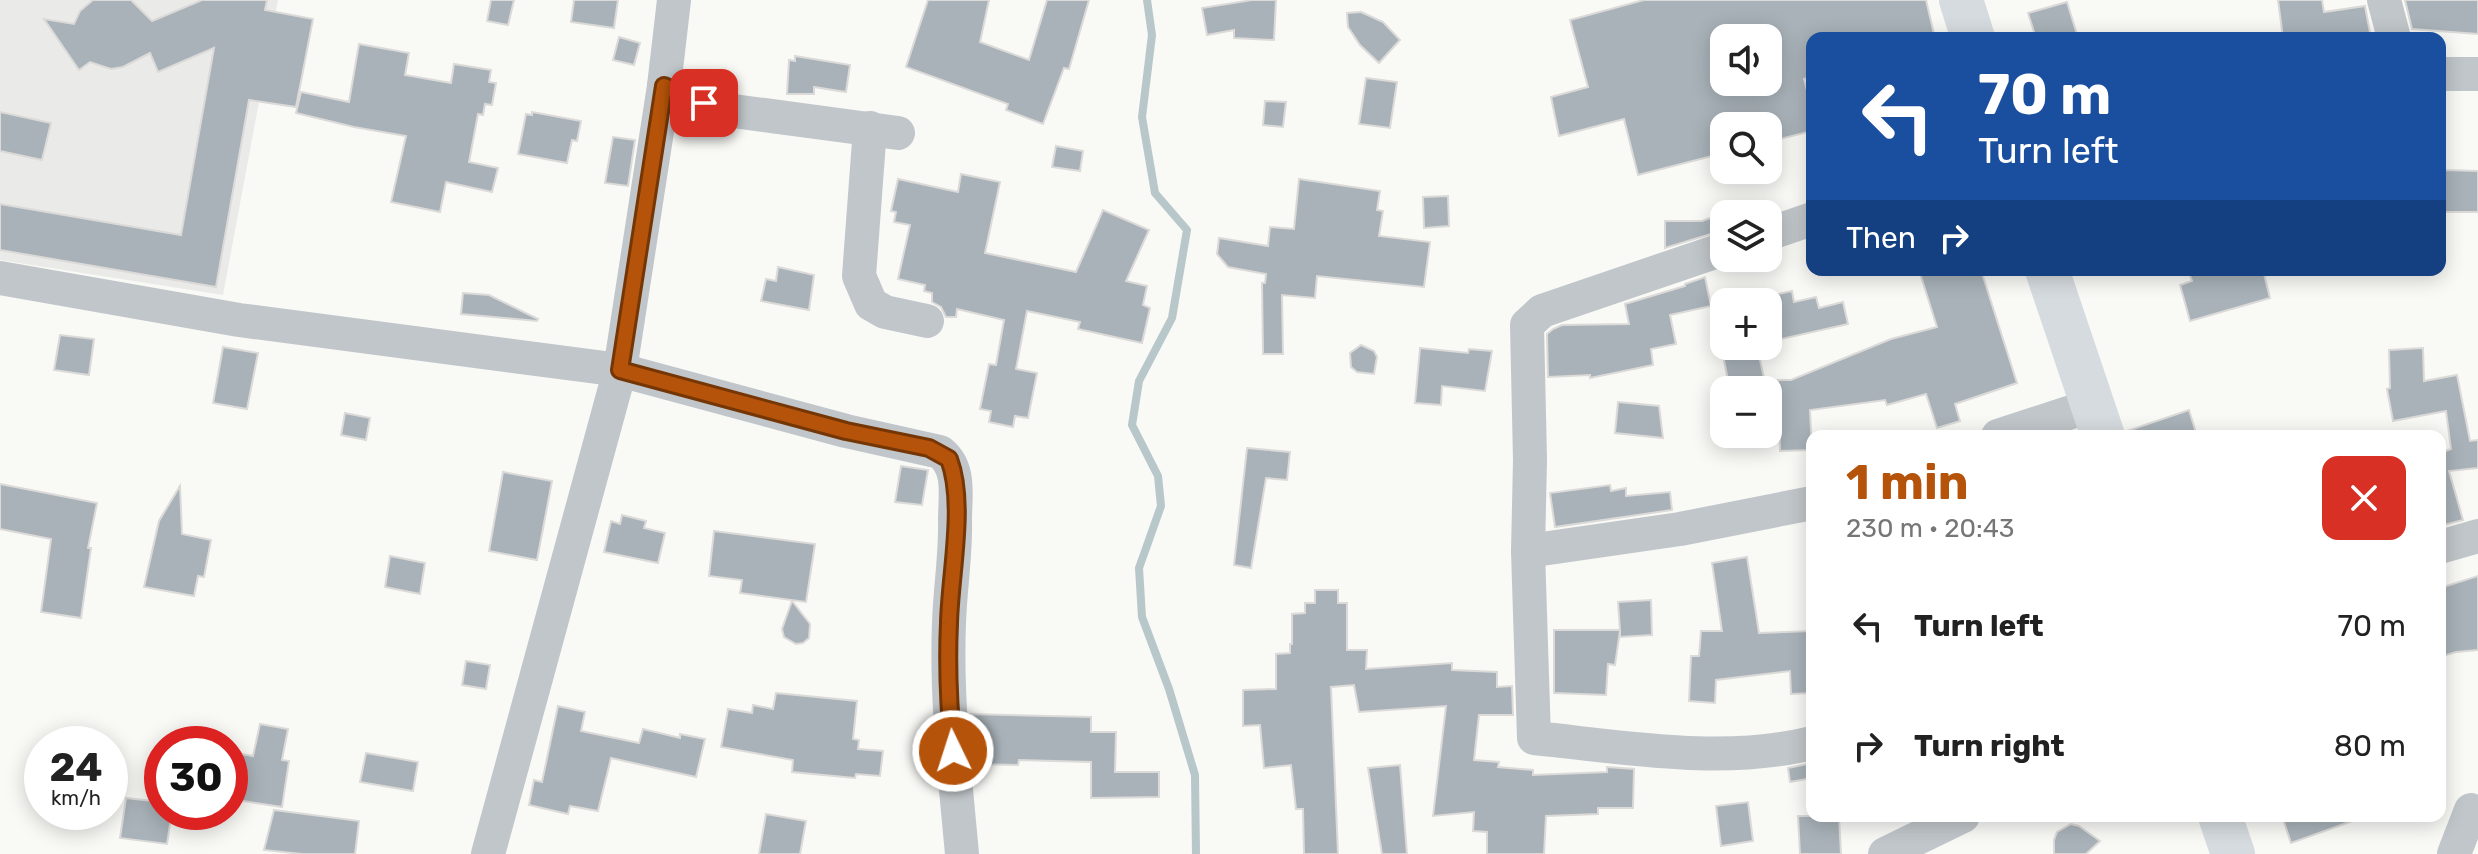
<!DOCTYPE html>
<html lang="en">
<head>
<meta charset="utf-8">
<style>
  body { margin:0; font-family:Rubik,sans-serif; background:#f2f2f2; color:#222; height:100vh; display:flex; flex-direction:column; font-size:30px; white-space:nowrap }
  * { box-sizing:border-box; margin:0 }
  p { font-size:26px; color:#767676 }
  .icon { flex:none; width:44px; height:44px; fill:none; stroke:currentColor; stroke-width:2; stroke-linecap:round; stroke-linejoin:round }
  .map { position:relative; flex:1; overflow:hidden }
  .drawer { position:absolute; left:1806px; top:430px; width:640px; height:392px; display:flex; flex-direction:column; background:#fff; border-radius:16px; box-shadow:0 4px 20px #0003 }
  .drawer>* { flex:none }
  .top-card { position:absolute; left:1806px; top:32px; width:640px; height:244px; border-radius:16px; box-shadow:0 4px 20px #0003; background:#1a4fa0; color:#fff; overflow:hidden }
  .buttons { position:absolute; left:1710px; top:24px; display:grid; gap:16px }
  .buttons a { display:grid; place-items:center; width:72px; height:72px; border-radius:16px; background:#fff; box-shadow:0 4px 20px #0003; font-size:40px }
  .speed { position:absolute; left:24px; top:726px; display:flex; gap:16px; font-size:40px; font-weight:700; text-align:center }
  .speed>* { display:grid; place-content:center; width:104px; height:104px; border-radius:50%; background:#fff; box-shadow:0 4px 20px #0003; line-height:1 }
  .speed small { font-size:20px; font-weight:400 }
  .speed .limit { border:12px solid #d22; background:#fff; color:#111 }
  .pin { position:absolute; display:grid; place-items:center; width:68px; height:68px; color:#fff; margin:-34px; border-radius:16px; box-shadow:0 4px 12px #0006 }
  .me { position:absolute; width:88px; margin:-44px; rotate:356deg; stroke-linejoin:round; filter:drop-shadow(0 0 6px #0008) }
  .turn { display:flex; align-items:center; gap:28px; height:168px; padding:0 40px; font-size:36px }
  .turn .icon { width:104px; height:104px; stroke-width:2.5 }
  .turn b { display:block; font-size:56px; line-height:68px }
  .then { display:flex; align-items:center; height:76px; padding:0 40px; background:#0003; gap:16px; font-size:30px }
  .round { display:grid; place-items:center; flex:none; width:84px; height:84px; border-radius:16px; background:#f2f2f2 }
  .summary { display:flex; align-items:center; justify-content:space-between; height:136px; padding:0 40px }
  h1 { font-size:48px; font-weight:700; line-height:60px; color:#b45309 }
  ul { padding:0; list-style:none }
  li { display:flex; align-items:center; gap:24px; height:120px; padding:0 40px }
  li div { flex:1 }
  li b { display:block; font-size:30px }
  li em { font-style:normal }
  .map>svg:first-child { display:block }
  .built { fill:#eaeae9 }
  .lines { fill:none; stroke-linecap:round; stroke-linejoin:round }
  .stream { stroke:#b8c7ca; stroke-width:8 }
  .building { fill:#a8b2b8; stroke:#dbdad8; stroke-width:2; fill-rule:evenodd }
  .minor { stroke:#c1c6ca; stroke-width:34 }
  .highway { stroke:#d6dbdf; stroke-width:44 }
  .route-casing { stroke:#753606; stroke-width:20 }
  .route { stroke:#b45309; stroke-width:14 }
</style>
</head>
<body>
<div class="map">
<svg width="2478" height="854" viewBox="0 0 2478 854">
  <rect width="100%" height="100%" fill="#f9f9f6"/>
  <path class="built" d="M0 0H278L223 295 0 260Z"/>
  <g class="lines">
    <path class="stream" d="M1147 0 1152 35 1142 117 1155 193 1187 230 1172 318 1139 381 1132 425 1158 476 1161 506 1139 568 1142 617 1169 689 1195 775 1196 854"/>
  </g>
  <g class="building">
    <path d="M93 0H131L152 21 202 0H267L265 10 313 19 296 107 249 100 216 287 0 250V204L181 235 214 48 158 72 150 53 123 67 111 69 90 62 79 70 44 19 74 24 80 11Z"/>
    <path d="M491 0H514L508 25 487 21Z"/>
    <path d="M574 0H618L614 28 571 22Z"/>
    <path d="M928 0H989L980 42 1029 60 1047 0H1089L1069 69 1064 68 1043 124 1006 110 1008 104 906 67Z"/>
    <path d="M1252 0H1276L1274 40 1234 38V30L1207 35 1202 8Z"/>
    <path d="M1644 0H1926L1935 38H1812V77L1804 79 1812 110V131L1768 142V126H1724V153L1638 175 1624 119 1559 136 1551 97 1588 87 1570 20ZM1724 38H1768V82H1724Z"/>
    <path d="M2278 0H2322L2324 12 2365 6 2371 38H2283Z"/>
    <path d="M2405 0H2478V34L2412 29Z"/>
    <path d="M2067 2 2078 38H2036L2028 13Z"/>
    <path d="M1361 12 1383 22 1400 40 1379 63 1360 45 1348 27 1347 13Z"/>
    <path d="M619 37 640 43 634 65 613 60Z"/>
    <path d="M359 44 409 53 405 75 451 83 454 64 491 70 489 82 496 83 492 105 485 104 483 115 478 114 469 162 498 168 492 192 446 182 440 212 391 202 406 136 354 127 296 113 301 92 349 102Z"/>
    <path d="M795 56 850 65 846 92 814 87V94H787L789 60 795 61Z"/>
    <path d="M1366 78 1397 82 1390 128 1359 124Z"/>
    <path d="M1265 101 1286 102 1283 127 1263 125Z"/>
    <path d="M0 112 51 123 42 160 0 151Z"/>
    <path d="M532 112 581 121 577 141 572 140 567 163 518 154 526 114 532 115Z"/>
    <path d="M613 137 635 140 628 186 605 183Z"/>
    <path d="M1056 146 1083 151 1080 171 1052 167Z"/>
    <path d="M2444 170 2478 171V212H2443Z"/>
    <path d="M961 174 1000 182 985 253 1076 272 1103 210 1149 230 1126 281 1147 286 1143 305 1150 308 1142 343 1078 329 1080 322 1027 311 1016 369 1037 373 1028 418 1015 416 1013 427 989 422 991 411 980 409 989 364 996 365 1004 320 957 309 956 317H946L941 307 932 302V293L924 291 925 285 898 279 910 225 894 222 896 212 891 211 898 179 958 192Z"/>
    <path d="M1299 179 1380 191 1377 210 1383 211 1379 236 1430 242 1424 287 1317 276 1315 298 1282 295 1283 354H1263L1262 283H1265L1266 274 1228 267 1217 254 1219 238 1268 246 1270 227 1294 229Z"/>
    <path d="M1448 196 1449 226 1424 228 1423 197Z"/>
    <path d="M1724 213V230L1665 248V221H1702Z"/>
    <path d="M778 267 814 275 809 310 761 301 766 279 776 281Z"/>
    <path d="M1919 270H1981L2017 383 1955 404 1960 421 1937 428 1926 394 1887 405 1885 400 1810 410 1812 450 1780 451 1778 380H1791L1891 339 1937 327Z"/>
    <path d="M2188 270H2263L2270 298 2190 321 2180 285 2192 281Z"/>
    <path d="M1705 277 1711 306 1670 315 1676 344 1651 349 1653 365 1590 378V375L1548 377 1547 334 1553 329 1562 325 1629 324 1625 304 1685 286V284Z"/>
    <path d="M1792 291 1794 302 1816 297 1819 308 1843 302 1848 324 1768 342V296Z"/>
    <path d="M463 293 489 295 538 319 537 321 461 314Z"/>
    <path d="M60 335 94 339 89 375 54 370Z"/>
    <path d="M1361 345 1374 351 1377 357 1374 374 1357 372 1351 367 1350 353Z"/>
    <path d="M1721 346H1757L1764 378 1729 385Z"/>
    <path d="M223 347 258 353 247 409 213 403Z"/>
    <path d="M1420 348 1468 353 1469 349 1492 351 1485 391 1442 386 1441 405 1415 403Z"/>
    <path d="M2423 348 2424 381 2457 375 2470 441 2478 440V468L2449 471 2463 520 2440 526V453L2451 449 2446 411 2393 421 2387 389 2390 388 2389 350Z"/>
    <path d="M1618 402 1659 406 1663 438 1615 433Z"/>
    <path d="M2189 410 2197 436H2127V431Z"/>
    <path d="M345 413 370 418 366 440 341 435Z"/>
    <path d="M1247 448 1290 452 1287 480 1266 478 1251 568 1234 565Z"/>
    <path d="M901 466 928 470 922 505 895 502Z"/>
    <path d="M503 472 552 481 537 560 489 551Z"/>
    <path d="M0 484 97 503 88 548H91L81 618 41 612 51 539 0 529Z"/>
    <path d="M1610 485 1611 491 1626 488V496L1670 492 1672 510 1555 527 1550 493Z"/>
    <path d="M180 486 182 534 211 540 204 577 198 576 194 596 144 587 159 521Z"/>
    <path d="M622 515 646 521 644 528 665 533 658 563 604 552 611 521 620 524Z"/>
    <path d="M714 531 815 544 806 602 740 593 742 580 709 576Z"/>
    <path d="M390 556 425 563 420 594 385 587Z"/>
    <path d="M1747 557 1759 633 1812 631V693L1791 694 1790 671 1716 680 1715 703 1689 701 1691 656H1699L1701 631H1722L1712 563Z"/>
    <path d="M2478 576V650L2456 652 2440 657V588Z"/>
    <path d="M1315 590H1338V603H1347V650H1367L1366 669 1452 663V670L1497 672V687L1512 686 1513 715H1479L1474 760 1499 762 1498 767 1533 770V775L1607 772V767L1634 769 1633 808H1598V814L1546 816 1544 854H1487V832L1473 831 1474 812 1433 816 1446 706 1359 712 1354 685 1331 687 1338 854H1304L1303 809H1296L1291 765 1264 768 1260 725 1243 726V690L1276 689V654L1290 653V644H1292V614L1305 613V603H1315Z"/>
    <path d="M1651 600 1652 635 1620 637V631L1615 665 1608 664 1606 695 1554 693V630H1620L1618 602Z"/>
    <path d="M792 601 810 624 809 638 803 643 796 644 784 637 782 629Z"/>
    <path d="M466 661 490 665 486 689 462 685Z"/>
    <path d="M776 693 857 701 853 739 859 740 858 749 883 751 880 776 856 774 855 778 792 772 793 760 721 747 728 709 752 713 753 705 773 709Z"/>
    <path d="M558 706 585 712 581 731 639 743 643 729 680 738V734L705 739 696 777 611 758 598 811 570 806 568 814 529 805 534 780 542 782Z"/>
    <path d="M970 714 1091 717V732H1116L1115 772H1159V797L1091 798V762L1019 760 1018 765 974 764Z"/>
    <path d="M260 724 288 729 282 760 289 761 282 807 230 799V752L253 756Z"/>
    <path d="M366 753 418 762 413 791 360 782Z"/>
    <path d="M1812 763V778L1790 782 1788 768Z"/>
    <path d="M1400 765 1407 854H1382L1368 768Z"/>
    <path d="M126 798 162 802V812H172L167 844 120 838Z"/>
    <path d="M1748 802 1753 841 1721 846 1716 806Z"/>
    <path d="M274 810 359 821 355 854H302L264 850Z"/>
    <path d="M766 814 806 821 800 854H759Z"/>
    <path d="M1798 816H1839L1841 854H1800Z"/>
    <path d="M2282 816H2358V819L2291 843Z"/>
    <path d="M2071 824 2079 826 2100 841 2086 854H2054V840L2057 832Z"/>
  </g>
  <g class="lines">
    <g class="minor">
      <path d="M2384 0 2394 38"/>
      <path d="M2440 74H2478"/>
      <path d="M664 86 719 109 898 133"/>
      <path d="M870 128 859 276 871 304 885 312 927 321"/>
      <path d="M1768 234 1812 219"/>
      <path d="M1724 249 1542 311 1527 325 1530 460 1528 551 1534 738C1625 747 1722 765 1812 743"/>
      <path d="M0 278 239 320 620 370 846 431 940 452C961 468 955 496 955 520 956 554 950 589 949 623 946 700 955 777 962 854"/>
      <path d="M1998 436 2093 405"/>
      <path d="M2440 547 2478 536"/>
      <path d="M1528 551 1680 529 1812 503"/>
      <path d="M488 854 620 370 664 86 674 0"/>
      <path d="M1885 854 1963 816"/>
      <path d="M2454 854 2471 810"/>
    </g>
    <g class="highway">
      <path d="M1961 0 1973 38"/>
      <path d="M2047 270 2103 436"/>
      <path d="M2220 816 2233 854"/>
    </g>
  </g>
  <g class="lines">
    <defs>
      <path id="route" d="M704 103 664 86 620 370 846 431 929 448 949 459C966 504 950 574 949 623 947 665 949 709 953 751"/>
    </defs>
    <use href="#route" class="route-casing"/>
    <use href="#route" class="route"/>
  </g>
</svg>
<div class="buttons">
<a><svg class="icon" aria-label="sound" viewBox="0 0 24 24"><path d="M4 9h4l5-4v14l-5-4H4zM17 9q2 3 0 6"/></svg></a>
<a><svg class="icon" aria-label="search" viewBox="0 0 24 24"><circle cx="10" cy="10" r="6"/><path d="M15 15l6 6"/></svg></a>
<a><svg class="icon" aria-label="layers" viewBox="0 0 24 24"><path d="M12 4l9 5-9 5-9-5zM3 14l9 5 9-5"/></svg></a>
<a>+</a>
<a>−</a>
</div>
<div class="speed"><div>24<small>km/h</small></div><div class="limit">30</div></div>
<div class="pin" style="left:704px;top:103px;background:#d93025"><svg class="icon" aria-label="arrive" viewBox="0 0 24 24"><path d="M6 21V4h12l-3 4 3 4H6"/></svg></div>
<svg class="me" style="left:953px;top:751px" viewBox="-20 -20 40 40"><circle r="17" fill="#b45309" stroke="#fff" stroke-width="3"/><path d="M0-11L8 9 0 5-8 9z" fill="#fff"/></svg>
<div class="top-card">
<div class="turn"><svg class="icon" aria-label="left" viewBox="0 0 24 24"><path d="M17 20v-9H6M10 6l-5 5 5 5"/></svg><div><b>70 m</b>Turn left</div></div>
<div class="then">Then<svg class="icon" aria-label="right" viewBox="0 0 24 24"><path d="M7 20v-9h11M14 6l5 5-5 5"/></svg></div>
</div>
<section class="drawer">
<div class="summary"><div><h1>1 min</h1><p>230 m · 20:43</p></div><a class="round" style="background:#d93025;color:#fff"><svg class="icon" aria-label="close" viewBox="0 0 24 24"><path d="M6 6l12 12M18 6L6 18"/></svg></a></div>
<ul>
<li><svg class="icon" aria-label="left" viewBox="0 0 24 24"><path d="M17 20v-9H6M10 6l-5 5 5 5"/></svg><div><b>Turn left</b></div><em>70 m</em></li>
<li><svg class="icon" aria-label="right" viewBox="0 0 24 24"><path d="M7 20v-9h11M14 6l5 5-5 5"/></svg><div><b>Turn right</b></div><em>80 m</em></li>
</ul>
</section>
</div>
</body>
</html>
